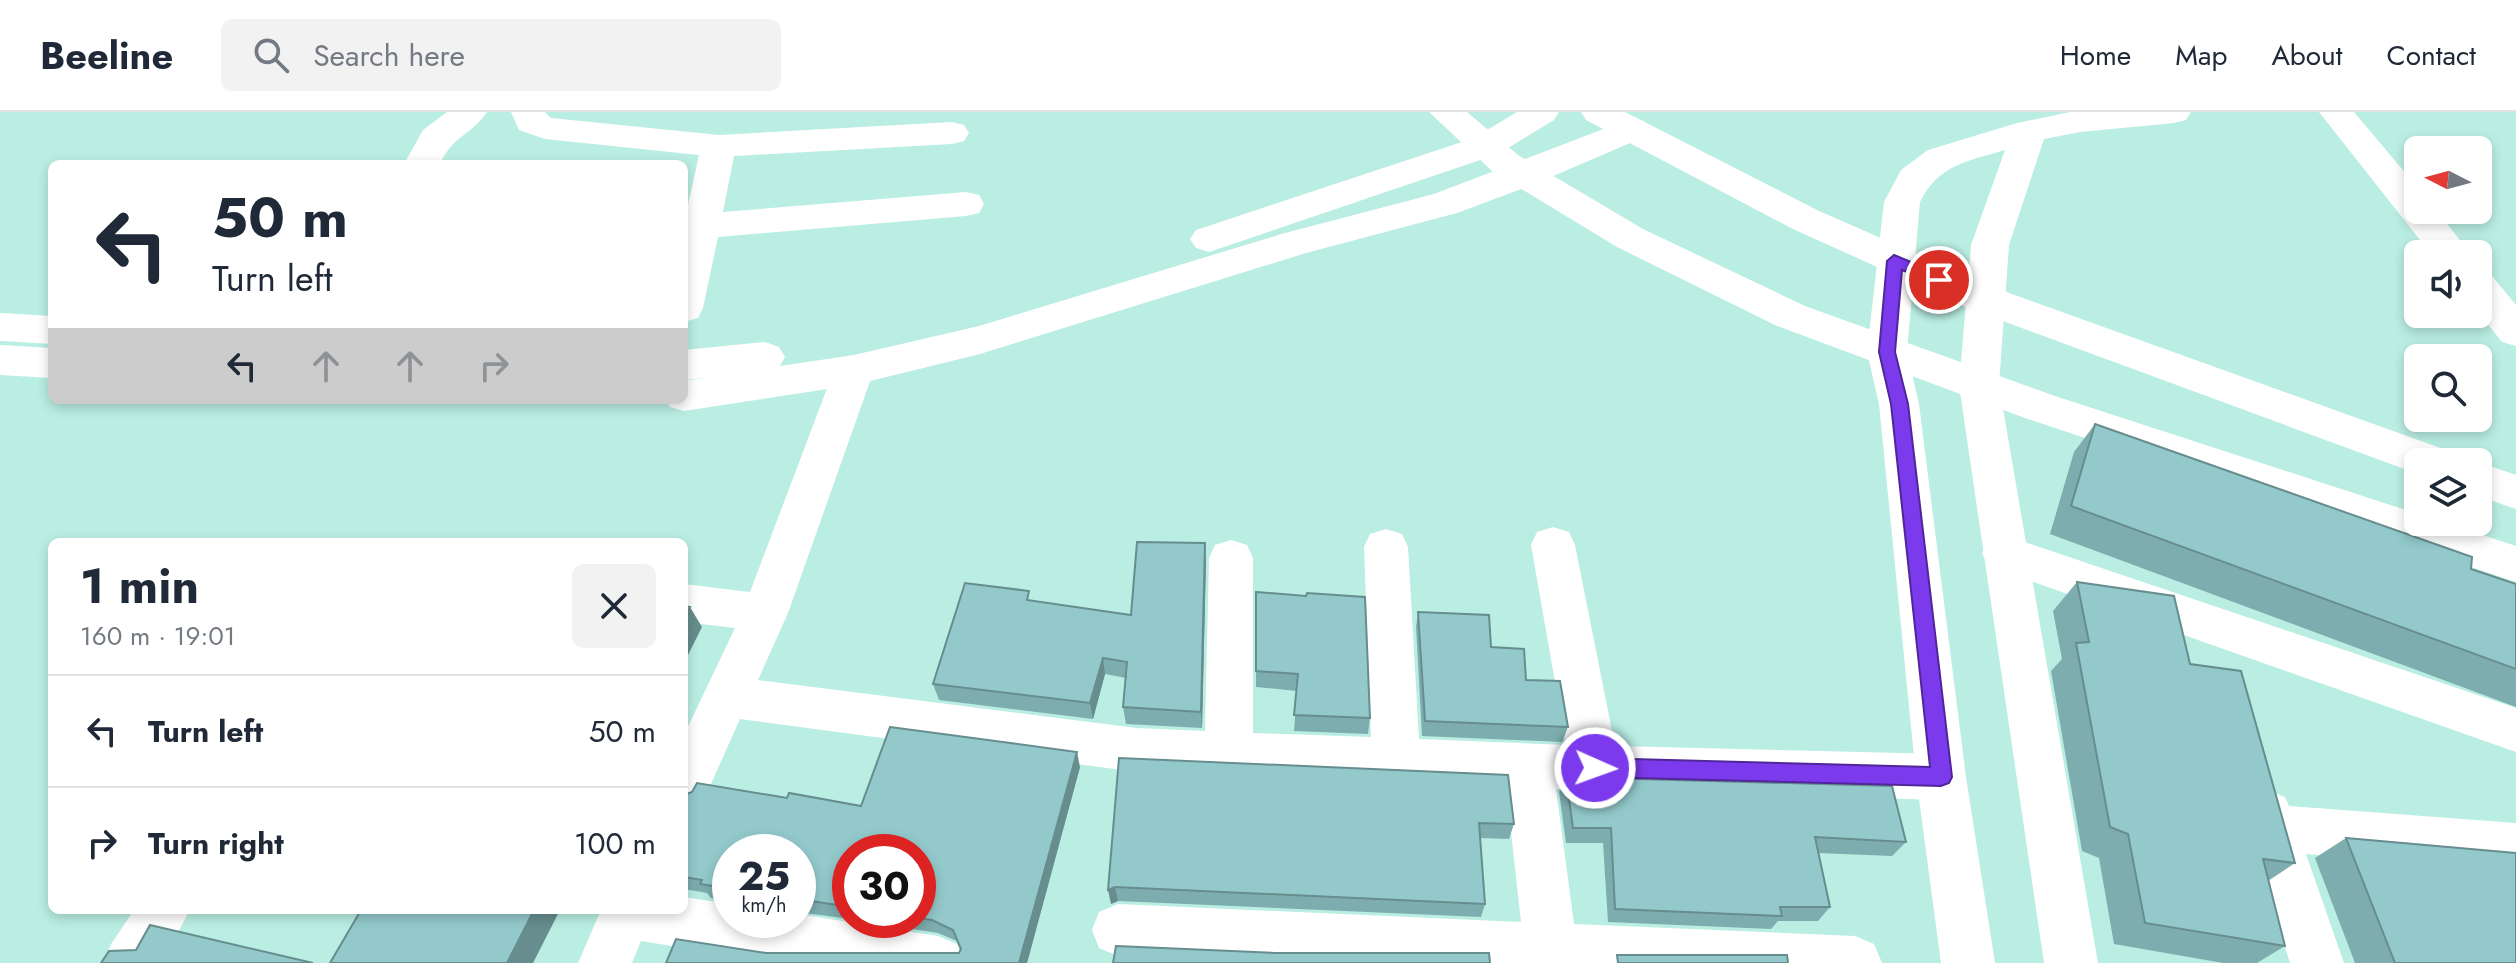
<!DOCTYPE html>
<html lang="en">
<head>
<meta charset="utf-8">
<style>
  body { margin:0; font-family:Jost,sans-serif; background:#f2f2f3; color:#1f2937; height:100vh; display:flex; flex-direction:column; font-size:30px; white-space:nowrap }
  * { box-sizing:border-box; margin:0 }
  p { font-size:26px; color:#747a83 }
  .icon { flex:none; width:44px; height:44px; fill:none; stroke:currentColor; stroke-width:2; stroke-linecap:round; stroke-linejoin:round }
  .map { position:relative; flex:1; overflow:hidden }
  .drawer { position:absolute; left:48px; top:426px; width:640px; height:376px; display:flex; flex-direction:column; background:#fff; border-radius:12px; box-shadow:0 4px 12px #0003 }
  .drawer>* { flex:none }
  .guide { position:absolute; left:48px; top:48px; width:640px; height:244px; border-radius:12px; box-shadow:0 4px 12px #0003; background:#fff; color:#1f2937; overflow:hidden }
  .needle { width:52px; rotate:276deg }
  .buttons { position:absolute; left:2404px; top:24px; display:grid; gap:16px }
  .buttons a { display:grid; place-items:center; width:88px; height:88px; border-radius:12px; background:#fff; box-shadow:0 4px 12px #0003; font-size:40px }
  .speed { position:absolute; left:712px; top:722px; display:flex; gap:16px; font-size:40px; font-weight:700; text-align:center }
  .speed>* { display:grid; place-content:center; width:104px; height:104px; border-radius:50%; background:#fff; box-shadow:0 4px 12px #0003; line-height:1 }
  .speed small { font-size:20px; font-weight:400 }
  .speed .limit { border:12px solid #d22; background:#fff; color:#111 }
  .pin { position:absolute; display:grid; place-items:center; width:68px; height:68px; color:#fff; margin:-34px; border:4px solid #fff; border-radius:50%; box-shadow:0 2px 8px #0007 }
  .me { position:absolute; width:88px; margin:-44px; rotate:92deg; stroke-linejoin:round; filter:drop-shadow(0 0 6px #0008) }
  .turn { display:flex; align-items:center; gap:28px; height:168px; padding:0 32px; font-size:36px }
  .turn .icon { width:104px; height:104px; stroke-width:2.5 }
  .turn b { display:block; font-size:56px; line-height:68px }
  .lanes { display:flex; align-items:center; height:76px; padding:0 32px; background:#0003; justify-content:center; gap:40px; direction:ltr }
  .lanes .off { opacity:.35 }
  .round { display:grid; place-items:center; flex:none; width:84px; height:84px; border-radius:12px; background:#f2f2f3 }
  .summary { display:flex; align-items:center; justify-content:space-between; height:136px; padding:0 32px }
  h1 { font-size:48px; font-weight:700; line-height:60px }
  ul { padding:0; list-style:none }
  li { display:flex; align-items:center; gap:24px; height:112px; padding:0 32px; border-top:2px solid #e0e1e3 }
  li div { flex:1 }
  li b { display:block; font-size:30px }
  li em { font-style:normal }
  header { display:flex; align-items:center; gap:48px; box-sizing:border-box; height:112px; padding:0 40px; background:#fff; border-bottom:2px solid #e0e1e3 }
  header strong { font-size:38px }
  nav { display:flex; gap:44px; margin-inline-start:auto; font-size:28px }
  .search { width:560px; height:72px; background:#f2f2f3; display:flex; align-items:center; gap:20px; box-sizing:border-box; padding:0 28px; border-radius:12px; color:#747a83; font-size:30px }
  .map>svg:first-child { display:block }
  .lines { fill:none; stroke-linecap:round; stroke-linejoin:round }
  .minor { fill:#fff; fill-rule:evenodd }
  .tertiary { fill:#fff; fill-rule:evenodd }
  .secondary { fill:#fff; fill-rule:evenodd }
  .wall { fill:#7eadaf }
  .shaded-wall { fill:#678d8e }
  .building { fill:#93c9cb; stroke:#678d8e; stroke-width:2 }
  .route { fill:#7c3aed; stroke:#51269a; stroke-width:2 }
</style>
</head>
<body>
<header>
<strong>Beeline</strong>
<div class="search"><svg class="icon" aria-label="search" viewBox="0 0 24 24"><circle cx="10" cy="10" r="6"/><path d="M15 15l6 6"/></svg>Search here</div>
<nav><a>Home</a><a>Map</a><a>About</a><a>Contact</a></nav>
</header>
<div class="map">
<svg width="2516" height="851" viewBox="0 0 2516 851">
  <rect width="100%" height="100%" fill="#baeee3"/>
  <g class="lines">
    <g class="minor">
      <path d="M447 0H487C472 23 454 22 440 52H404L423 18Z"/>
      <path d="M511 0H545L551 6 719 23 952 10 964 13 969 21 964 29 952 32 734 44 723 100 966 80 979 83 984 92 979 101 966 104 718 125 703 196 698 206 684 210V111L699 43 545 27 519 18Z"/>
      <path d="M2319 0H2354L2418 76V98H2436L2471 142H2431Z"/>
      <path d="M2478 160 2492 164 2516 193V234L2502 230 2478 200Z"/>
      <path d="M854 243 868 248 874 258 788 501 758 568 1137 616 1205 619 1209 446 1215 433 1231 428 1247 433 1253 446V621L1371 625 1364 435 1370 422 1386 417 1402 422 1408 435 1419 627 1566 633 1531 433 1537 420 1553 415 1569 420 1575 433 1615 634 1941 642 1958 649 1966 665 1958 681 1941 688 1556 677 1574 812 1855 824 1874 832 1882 851H1275L1118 844 1099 836 1092 818 1099 800 1118 792 1521 810 1506 675 1137 660 740 607 702 692 684 699V623L735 516 684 510V472L750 480 834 258 840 248Z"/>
      <path d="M2004 423 2516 596V640L1988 454 1982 441 1988 428Z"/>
      <path d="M2267 678 2285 685 2289 694 2516 711V759L2306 742 2344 851H2290L2242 701 2249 685Z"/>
      <path d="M684 785 730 792V808H798V802L938 824 957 832 965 851H776L641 829 632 851H578L601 798H684Z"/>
      <path d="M134 798H190L161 851H103L111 832Z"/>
    </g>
    <g class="tertiary">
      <path d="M1517 0H1559L1554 8 1498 42 1209 140 1196 136 1190 127 1196 118 1474 26Z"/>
      <path d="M2070 0H2191L2186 8 2174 11 2080 20 2044 27 2009 133 1999 273 2098 851H2044L1959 273 1971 133 2005 38C1968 49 1938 53 1920 90L1907 240 1919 292 1966 665 1995 851H1941L1916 665 1879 292 1867 240 1884 90 1901 58 1928 38 2017 11Z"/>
      <path d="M1632 6 1644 9 1649 17 1644 25 1537 71 1457 101 1306 141 980 242 854 273 684 299 670 295 666 288H684V269L704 266 684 268V238L765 230 779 235 785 245 780 254 854 243 979 214 1285 121 1434 82Z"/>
      <path d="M0 201 52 204V232L0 229Z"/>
      <path d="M0 233 52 236V266L0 263Z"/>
    </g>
    <g class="secondary">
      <path d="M1429 0H1467L1518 43 1643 117 1805 194 2055 284 2418 402V410H2443L2516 434V470L2025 306 1777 214 1617 135 1492 59Z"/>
      <path d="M1581 0H1625L1819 99 1998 177 2446 338 2452 350H2418V362L1970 197 1793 117 1586 8Z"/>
      <path d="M2478 350 2516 363V397L2478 384Z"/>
    </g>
  </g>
  <g class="wall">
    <path d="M2095 312 2471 457 2516 472V595L2050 422 2074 340Z"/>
    <path d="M1206 448 1202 616 1126 612 1123 595 1126 566 1105 562 1093 607 939 588 933 572 1032 489 1131 503Z"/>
    <path d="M2077 470 2190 552 2295 751 2268 769 2285 834 2257 851H2223L2114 832 2099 746 2082 739 2051 559 2062 547 2053 499Z"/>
    <path d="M1256 480 1370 606 1368 622 1294 619 1297 579 1256 575Z"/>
    <path d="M1418 500 1491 535 1526 568 1568 615 1562 630 1422 624 1416 515Z"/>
    <path d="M1119 646 1514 712 1509 727 1480 726 1485 792 1481 805 1118 789 1111 792Z"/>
    <path d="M1080 655 1027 851H666L766 841H959L961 837 959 830 938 821 855 808H918V740H850V807L798 800V740H730V801L722 792 721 788 711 786 707 781 684 777V683L787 686 861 694Z"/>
    <path d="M1566 665 1906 730 1892 744 1818 741 1830 795 1818 809H1778L1771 817 1608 810 1603 731H1566L1559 680Z"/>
    <path d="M2346 726 2516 851H2355L2315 746Z"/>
  </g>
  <g class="shaded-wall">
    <path d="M1205 431 1206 448 1202 616 1201 600Z"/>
    <path d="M690 495 702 515 684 551V508Z"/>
    <path d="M1103 546 1105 562 1093 607 1090 591Z"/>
    <path d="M1077 640 1080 655 1027 851H1019Z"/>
    <path d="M1115 775 1118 789 1111 792 1108 778Z"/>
    <path d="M534 798H560L533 851H507Z"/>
  </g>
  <g class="building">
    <path d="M2095 312 2472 445 2471 457 2516 472V557L2071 394Z"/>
    <path d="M1137 430 1205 431 1201 600 1123 595 1127 550 1103 546 1090 591 933 572 965 471 1029 479 1027 488 1131 503Z"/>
    <path d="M2077 470 2174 484 2190 552 2241 559 2295 751 2263 747 2285 834 2145 811 2128 722 2110 715 2076 531 2089 530Z"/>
    <path d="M1256 480 1306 484 1307 481 1365 485 1370 606 1294 603 1298 562 1256 559Z"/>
    <path d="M684 494 690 495 684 508Z"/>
    <path d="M1418 500 1489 503 1491 535 1524 537 1526 568 1560 569 1568 615 1425 609Z"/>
    <path d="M890 615 1077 640 1019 851H666L676 827 766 841H959L961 837 953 818 932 808 918 806V740H850V795L798 787V740H730V792H722L719 775 700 772 702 768 684 765V683L692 680 697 671 787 686 789 681 861 694Z"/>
    <path d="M1119 646 1508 663 1514 712 1479 711 1485 792 1115 775 1108 778Z"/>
    <path d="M1566 665 1892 674 1906 730 1815 725 1830 795H1780L1782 804 1615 797 1611 716H1573Z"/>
    <path d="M2346 726 2516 741V851H2395Z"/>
    <path d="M361 798H534L507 851H330Z"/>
    <path d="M150 813 313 851H101L109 839 136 838Z"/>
    <path d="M1116 834 1275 841H1489L1490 851H1113Z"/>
    <path d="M1617 843H1787L1788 851H1618Z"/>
  </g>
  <path class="route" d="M1894 143 1945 164 1947 168 1939 173 1902 158 1895 240 1908 292 1952 665 1949 671 1941 674 1595 665 1587 662 1584 656 1587 649 1595 646 1930 655 1891 292 1879 240 1887 149Z"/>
</svg>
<div class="buttons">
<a><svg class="needle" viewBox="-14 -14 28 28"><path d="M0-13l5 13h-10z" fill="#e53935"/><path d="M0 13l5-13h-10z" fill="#747a83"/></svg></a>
<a><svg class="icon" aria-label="sound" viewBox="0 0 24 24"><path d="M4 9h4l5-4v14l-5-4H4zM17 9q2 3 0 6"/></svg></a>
<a><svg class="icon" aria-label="search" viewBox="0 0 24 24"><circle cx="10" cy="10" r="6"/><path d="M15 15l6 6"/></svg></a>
<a><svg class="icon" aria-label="layers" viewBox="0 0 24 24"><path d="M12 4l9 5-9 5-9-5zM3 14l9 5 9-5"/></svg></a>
</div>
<div class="speed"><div>25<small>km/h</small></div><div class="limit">30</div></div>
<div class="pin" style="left:1939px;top:168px;background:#d93025"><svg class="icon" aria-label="arrive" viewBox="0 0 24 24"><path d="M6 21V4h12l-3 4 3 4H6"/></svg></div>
<svg class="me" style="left:1595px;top:656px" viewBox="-20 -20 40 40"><circle r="17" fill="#7c3aed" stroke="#fff" stroke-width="3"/><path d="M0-11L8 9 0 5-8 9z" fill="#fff"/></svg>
<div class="guide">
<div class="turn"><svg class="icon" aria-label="left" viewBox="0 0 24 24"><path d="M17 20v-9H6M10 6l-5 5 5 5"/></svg><div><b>50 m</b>Turn left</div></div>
<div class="lanes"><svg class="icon" aria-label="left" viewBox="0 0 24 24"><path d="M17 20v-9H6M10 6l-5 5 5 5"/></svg><svg class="icon off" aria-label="ahead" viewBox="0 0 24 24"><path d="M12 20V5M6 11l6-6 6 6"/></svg><svg class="icon off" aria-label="ahead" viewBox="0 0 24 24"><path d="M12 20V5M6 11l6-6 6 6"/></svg><svg class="icon off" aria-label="right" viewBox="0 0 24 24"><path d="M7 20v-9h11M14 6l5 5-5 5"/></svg></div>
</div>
<section class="drawer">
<div class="summary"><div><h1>1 min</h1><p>160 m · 19:01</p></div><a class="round"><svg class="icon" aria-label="close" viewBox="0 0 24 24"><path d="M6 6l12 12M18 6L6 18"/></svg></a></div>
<ul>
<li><svg class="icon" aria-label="left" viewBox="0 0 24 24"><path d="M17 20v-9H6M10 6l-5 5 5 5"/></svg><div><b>Turn left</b></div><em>50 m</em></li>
<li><svg class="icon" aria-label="right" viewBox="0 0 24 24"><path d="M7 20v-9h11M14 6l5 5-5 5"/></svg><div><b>Turn right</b></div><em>100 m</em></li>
</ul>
</section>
</div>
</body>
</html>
